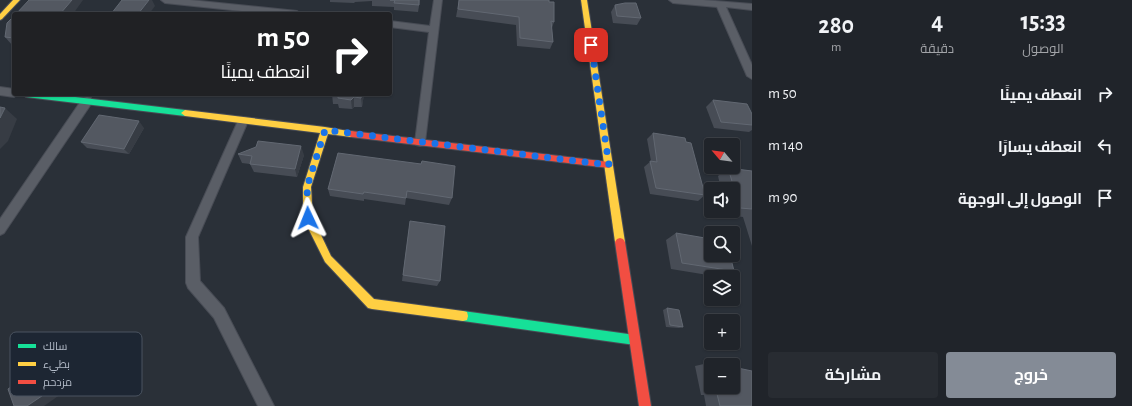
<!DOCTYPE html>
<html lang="ar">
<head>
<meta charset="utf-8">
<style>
  body { margin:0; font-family:"Alegreya Sans",Cairo,sans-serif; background:#282c32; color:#f1f3f6; direction:rtl; height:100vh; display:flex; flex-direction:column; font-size:15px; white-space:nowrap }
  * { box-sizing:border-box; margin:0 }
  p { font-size:13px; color:#a2a4a8 }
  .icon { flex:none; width:22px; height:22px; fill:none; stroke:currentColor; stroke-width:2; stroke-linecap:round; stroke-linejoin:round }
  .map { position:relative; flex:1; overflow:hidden; direction:ltr }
  .side { display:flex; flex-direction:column; background:#20242a; width:380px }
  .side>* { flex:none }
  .hud { position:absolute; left:12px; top:12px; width:380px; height:84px; border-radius:4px; box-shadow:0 1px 3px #0004,0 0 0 1px #3d4147; direction:rtl; background:#202124; color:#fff; overflow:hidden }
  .needle { width:26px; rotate:299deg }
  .buttons { position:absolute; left:704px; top:138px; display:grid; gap:8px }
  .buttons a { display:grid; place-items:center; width:36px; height:36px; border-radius:4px; background:#20242a; box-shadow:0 1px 3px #0004,0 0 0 1px #3d4147; font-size:20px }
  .pin { position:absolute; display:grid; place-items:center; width:34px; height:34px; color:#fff; margin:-17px; border-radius:8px; box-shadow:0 2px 6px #0006 }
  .me { position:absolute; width:44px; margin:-22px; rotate:358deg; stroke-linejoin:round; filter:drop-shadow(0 0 3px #0008) }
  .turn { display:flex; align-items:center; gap:14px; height:84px; padding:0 16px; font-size:18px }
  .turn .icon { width:52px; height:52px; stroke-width:2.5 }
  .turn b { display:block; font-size:28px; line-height:34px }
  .eta { display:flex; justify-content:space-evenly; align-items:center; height:68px; text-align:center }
  .eta b { font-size:24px; font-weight:700; line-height:28px }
  .primary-button { display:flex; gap:8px; margin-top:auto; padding:8px 16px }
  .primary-button a { flex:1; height:46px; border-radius:4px; background:#848b96; color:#fff; font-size:16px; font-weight:700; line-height:46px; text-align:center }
  .primary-button a+a { background:#282c32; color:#f1f3f6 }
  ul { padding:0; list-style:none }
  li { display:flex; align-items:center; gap:12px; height:52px; padding:0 16px }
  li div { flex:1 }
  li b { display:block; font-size:15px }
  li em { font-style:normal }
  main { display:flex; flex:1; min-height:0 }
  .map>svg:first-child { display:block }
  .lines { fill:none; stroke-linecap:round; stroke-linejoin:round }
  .street-casing { stroke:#484c55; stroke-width:2 }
  .fast-casing { stroke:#484c55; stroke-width:2 }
  .slow-casing { stroke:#484c55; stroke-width:2 }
  .jam-casing { stroke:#484c55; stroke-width:2 }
  .street { fill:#5a5e66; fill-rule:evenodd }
  .fast { fill:#16e098; fill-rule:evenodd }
  .slow { fill:#ffcf43; fill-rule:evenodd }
  .jam { fill:#f24e42; fill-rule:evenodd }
  .wall { fill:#474c55 }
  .shaded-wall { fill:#373c44 }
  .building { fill:#535861; stroke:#626872 }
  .route { stroke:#1a73e8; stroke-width:7; stroke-dasharray:0 12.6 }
  .key { fill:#1d2633; stroke:#4a5360; stroke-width:1 }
  .key-label { font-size:11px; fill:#b4bcc9 }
</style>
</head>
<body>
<main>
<section class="side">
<div class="eta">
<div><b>15:33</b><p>الوصول</p></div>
<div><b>4</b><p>دقيقة</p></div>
<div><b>280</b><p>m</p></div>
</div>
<ul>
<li><svg class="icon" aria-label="right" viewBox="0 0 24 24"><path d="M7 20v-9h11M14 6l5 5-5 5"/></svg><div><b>انعطف يمينًا</b></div><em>50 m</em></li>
<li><svg class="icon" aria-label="left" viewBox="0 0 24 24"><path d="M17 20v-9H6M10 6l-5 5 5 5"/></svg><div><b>انعطف يسارًا</b></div><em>140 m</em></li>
<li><svg class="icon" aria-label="arrive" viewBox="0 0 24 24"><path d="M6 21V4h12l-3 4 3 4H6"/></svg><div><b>الوصول إلى الوجهة</b></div><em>90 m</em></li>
</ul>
<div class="primary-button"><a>خروج</a><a>مشاركة</a></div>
</section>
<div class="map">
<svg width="752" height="406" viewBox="0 0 752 406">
  <rect width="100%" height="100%" fill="#2a3038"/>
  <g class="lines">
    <defs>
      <g id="street">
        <path d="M161 0H190L297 11 301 14H271L165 3Z"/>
        <path d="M434 0H442L425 142 424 145 420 146 416 145 415 142 429 32 390 27V21L430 26Z"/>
        <path d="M669 0H703L752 4V10L726 7 752 65V79L747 76 717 7 673 3Z"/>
        <path d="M0 87 14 89V94H18L14 97 0 95Z"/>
        <path d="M87 97 91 98 92 101 91 104 4 233 0 235V219L83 98Z"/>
        <path d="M243 117 247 118 248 121 198 237 200 281 224 308 274 406H258L214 318 188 288 186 283V237L238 121 239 118Z"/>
      </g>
      <g id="fast">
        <path d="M22 94H50L185 110 189 113 185 116 26 97Z"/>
        <path d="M463 311 635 335 639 336 640 340 639 344 635 345 463 321 459 320 458 316 459 312Z"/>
      </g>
      <g id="slow">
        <path d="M13 0H20L2 19 0 20V14Z"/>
        <path d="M581 0H587L625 242 623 245 620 246 617 245 615 242Z"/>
        <path d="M185 110 325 127 354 132 355 134 354 136 351 137 328 134 311 187 313 218 331 256 374 299 463 311 467 312 468 316 467 320 463 321 372 309 368 308 325 262 303 218V187L320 133 185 116 181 113Z"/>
      </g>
      <g id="jam">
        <path d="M351 131 609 162 613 165 609 168 351 137 347 134Z"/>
        <path d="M620 238 623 239 625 242 651 406H639L615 242 617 239Z"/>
      </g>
    </defs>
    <use href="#street" class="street-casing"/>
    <use href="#fast" class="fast-casing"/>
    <use href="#slow" class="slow-casing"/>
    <use href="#jam" class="jam-casing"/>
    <use href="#street" class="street"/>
    <use href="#fast" class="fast"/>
    <use href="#slow" class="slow"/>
    <use href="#jam" class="jam"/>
  </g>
  <g class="wall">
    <path d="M330 0H420L418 12 394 10V7L372 6V1L355 2 354 3 330 2Z"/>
    <path d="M459 0 554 22 552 28 553 42 550 49 517 46 516 25 456 17Z"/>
    <path d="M615 5 641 18 637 25 613 23 611 12Z"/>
    <path d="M14 16V45H12L5 37Z"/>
    <path d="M332 94H364L362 107H354L352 109 339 108 338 104H333Z"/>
    <path d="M713 100 752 114V130L749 132 714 128 706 107Z"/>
    <path d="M144 128 129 154 87 148 81 142Z"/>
    <path d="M653 133 686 142 705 195 698 201 650 194 644 167 651 161 647 139Z"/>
    <path d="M338 153 452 198 449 205 406 198 405 205 364 199V201L330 196 328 189Z"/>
    <path d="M238 154 304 155 297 177 254 172 250 164 242 163Z"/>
    <path d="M728 168 752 171V246L743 217 729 215 728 211H733V189H721L718 176Z"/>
    <path d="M410 221 440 281 437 286 402 281Z"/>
    <path d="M676 233 734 271 722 277H720L671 269 666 240Z"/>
    <path d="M667 308 683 327 679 328 666 327 663 310Z"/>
    <path d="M708 363 711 365V387H733L752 406H706L704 395H701L695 366Z"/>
  </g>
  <g class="shaded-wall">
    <path d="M72 0H83L73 14H60Z"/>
    <path d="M149 0H152L155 6 149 14H138Z"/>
    <path d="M362 94H364L362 107 361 98Z"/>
    <path d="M354 97V107L352 109 351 100Z"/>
    <path d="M5 108 17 119 8 141 0 149V118Z"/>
    <path d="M139 121 144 128 129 154 124 149Z"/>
    <path d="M301 146 304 155 297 177 295 169Z"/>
    <path d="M69 348 81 351 91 373 44 406H27Z"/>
  </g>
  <g class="building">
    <path d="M29 0H72L60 14H16Z"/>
    <path d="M122 0H149L138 14H111Z"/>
    <path d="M390 0H419V5L394 3 395 0Z"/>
    <path d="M459 0H549V2H554V22L551 21 553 42 520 38 519 17 458 9Z"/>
    <path d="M625 3H636L641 18 617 16 615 5Z"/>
    <path d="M14 16V38L5 37 7 23Z"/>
    <path d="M332 94H362L361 98 354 97 351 100 338 98V95Z"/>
    <path d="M713 100 747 104 752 114V125L721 122Z"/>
    <path d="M0 107 5 108 0 118Z"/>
    <path d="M99 115 139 121 124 149 81 142Z"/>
    <path d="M653 133 685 138 686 142 691 143 705 195 656 188 650 161 657 162Z"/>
    <path d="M258 141 301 146 295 169 250 164 252 156 238 154 256 147Z"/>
    <path d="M338 153 421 164 422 161 455 166 452 198 407 191 406 198 364 192 363 194 328 189Z"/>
    <path d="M728 168 752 171V209L740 208Z"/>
    <path d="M410 221 445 226 440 281 403 275Z"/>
    <path d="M676 233 711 239V255H730L734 271 682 263Z"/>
    <path d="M667 308 679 310 683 327 670 325Z"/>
    <path d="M69 348 79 371 27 406H14L8 389Z"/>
    <path d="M708 363 719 365H711V377Z"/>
    <path d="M733 367 752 371V406H720L717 394 714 393 713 387H733Z"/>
  </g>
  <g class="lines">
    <path class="route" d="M308 218 307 187 325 130 609 165 591 45"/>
  </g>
  <rect x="10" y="332" width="132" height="64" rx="6" class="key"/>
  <rect x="18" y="344" width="18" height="4" fill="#16e098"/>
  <rect x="18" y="362" width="18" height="4" fill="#ffcf43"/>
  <rect x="18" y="380" width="18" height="4" fill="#f24e42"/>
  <g class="key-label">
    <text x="43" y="350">سالك</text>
    <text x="43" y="368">بطيء</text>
    <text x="43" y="386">مزدحم</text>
  </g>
</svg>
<div class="buttons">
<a><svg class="needle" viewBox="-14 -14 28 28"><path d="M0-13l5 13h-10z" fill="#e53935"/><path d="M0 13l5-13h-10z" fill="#a2a4a8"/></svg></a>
<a><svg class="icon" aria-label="sound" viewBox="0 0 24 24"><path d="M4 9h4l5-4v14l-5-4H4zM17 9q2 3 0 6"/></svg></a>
<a><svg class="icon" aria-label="search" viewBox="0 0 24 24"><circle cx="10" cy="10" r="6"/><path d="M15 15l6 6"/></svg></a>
<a><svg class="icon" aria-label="layers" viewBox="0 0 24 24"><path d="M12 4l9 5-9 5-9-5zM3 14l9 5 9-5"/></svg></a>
<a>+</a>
<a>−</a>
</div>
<div class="pin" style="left:591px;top:45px;background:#d93025"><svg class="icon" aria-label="arrive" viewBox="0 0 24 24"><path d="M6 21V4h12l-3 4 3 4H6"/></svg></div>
<svg class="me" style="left:308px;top:218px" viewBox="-20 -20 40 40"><path d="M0-17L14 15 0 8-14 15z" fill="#1a73e8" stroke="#fff" stroke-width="4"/></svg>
<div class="hud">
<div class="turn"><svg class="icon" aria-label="right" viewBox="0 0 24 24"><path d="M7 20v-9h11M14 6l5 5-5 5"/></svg><div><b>50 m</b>انعطف يمينًا</div></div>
</div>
</div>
</main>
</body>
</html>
